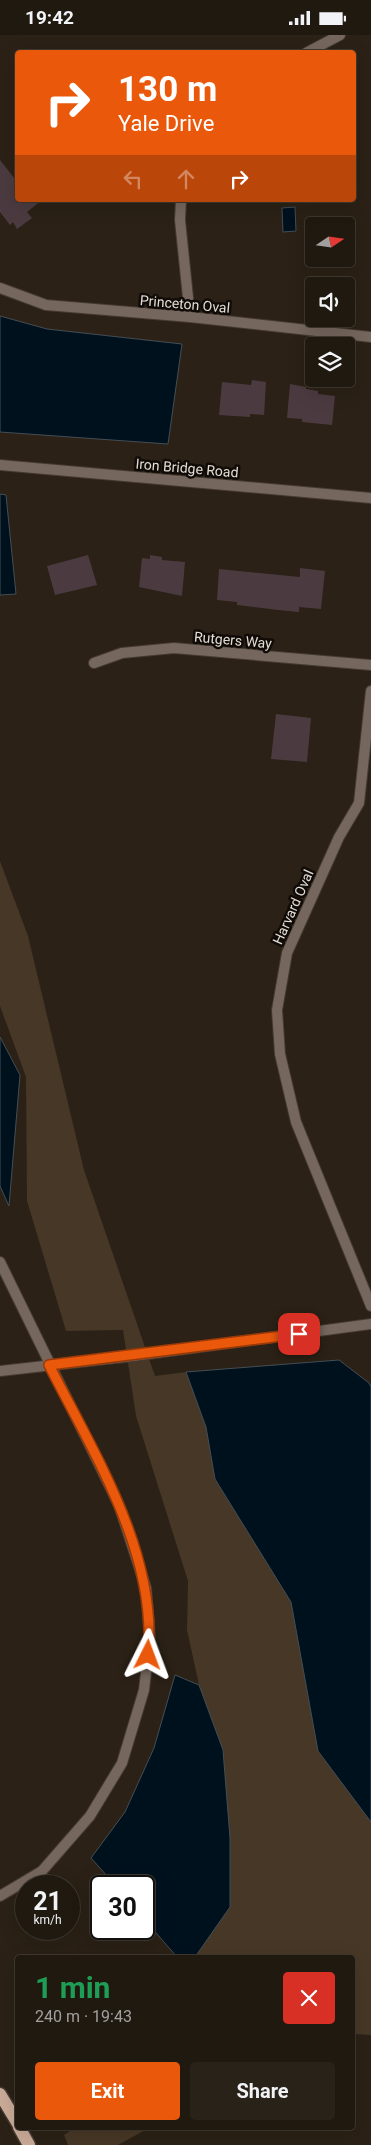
<!DOCTYPE html>
<html lang="en">
<head>
<meta charset="utf-8">
<style>
  body { margin:0; font-family:Roboto,sans-serif; background:#282219; color:#f1f3f6; height:100vh; display:flex; flex-direction:column; font-size:19px; white-space:nowrap }
  * { box-sizing:border-box; margin:0 }
  p { font-size:16px; color:#a2a09f }
  .icon { flex:none; width:28px; height:28px; fill:none; stroke:currentColor; stroke-width:2; stroke-linecap:round; stroke-linejoin:round }
  .map { position:relative; flex:1; overflow:hidden }
  .drawer { position:absolute; left:15px; top:1920px; width:340px; height:175px; display:flex; flex-direction:column; background:#201910; border-radius:5px; box-shadow:0 5px 20px #0002,0 0 0 1px #3d3830 }
  .drawer>* { flex:none }
  .banner { position:absolute; left:15px; top:15px; width:341px; height:152px; border-radius:5px; box-shadow:0 5px 20px #0002,0 0 0 1px #3d3830; background:#ea580c; color:#fff; overflow:hidden }
  .needle { width:32px; rotate:77deg }
  .controls { position:absolute; left:305px; top:182px; display:grid; gap:10px }
  .controls a { display:grid; place-items:center; width:50px; height:50px; border-radius:5px; background:#201910; box-shadow:0 5px 20px #0002,0 0 0 1px #3d3830; font-size:25px }
  .speed { position:absolute; left:15px; top:1840px; display:flex; gap:10px; font-size:25px; font-weight:700; text-align:center }
  .speed>* { display:grid; place-content:center; width:65px; height:65px; border-radius:50%; background:#201910; box-shadow:0 5px 20px #0002,0 0 0 1px #3d3830; line-height:1 }
  .speed small { font-size:12px; font-weight:400 }
  .speed .limit { border:2px solid #111; border-radius:8px; background:#fff; color:#111 }
  .pin { position:absolute; display:grid; place-items:center; width:42px; height:42px; color:#fff; margin:-21px; border-radius:10px; box-shadow:0 2px 8px #0006 }
  .me { position:absolute; width:55px; margin:-28px; rotate:3deg; stroke-linejoin:round; filter:drop-shadow(0 0 4px #0008) }
  .turn { display:flex; align-items:center; gap:18px; height:105px; padding:0 20px; font-size:22px }
  .turn .icon { width:65px; height:65px; stroke-width:2.5 }
  .turn b { display:block; font-size:35px; line-height:42px }
  .lanes { display:flex; align-items:center; height:48px; padding:0 20px; background:#0003; justify-content:center; gap:25px; direction:ltr }
  .lanes .off { opacity:.35 }
  .round { display:grid; place-items:center; flex:none; width:52px; height:52px; border-radius:5px; background:#282219 }
  .head { display:flex; align-items:center; justify-content:space-between; height:85px; padding:0 20px }
  h1 { font-size:30px; font-weight:700; line-height:38px; color:#1e9e55 }
  .action { display:flex; gap:10px; margin-top:auto; padding:10px 20px }
  .action a { flex:1; height:58px; border-radius:5px; background:#ea580c; color:#fff; font-size:20px; font-weight:700; line-height:58px; text-align:center }
  .action a+a { background:#282219; color:#f1f3f6 }
  .status { display:flex; justify-content:space-between; align-items:center; height:35px; padding:0 25px; background:#201910; direction:ltr }
  .status svg { height:14px; fill:currentColor }
  .map>svg:first-child { display:block }
  .green { fill:#473726 }
  .water { fill:#00111e; stroke:#444e55 }
  .building { fill:#4b3b41 }
  .lines { fill:none; stroke-linecap:round; stroke-linejoin:round }
  .street-casing { stroke:#453b31; stroke-width:12 }
  .primary-casing { stroke:#453b31; stroke-width:15 }
  .street { stroke:#76675e; stroke-width:10 }
  .primary { stroke:#caab98; stroke-width:12 }
  .route-casing { stroke:#983908; stroke-width:12 }
  .route { stroke:#ea580c; stroke-width:9 }
  .labels { text-anchor:middle; stroke-width:5; stroke-linejoin:round; paint-order:stroke }
  .street-label { font-size:14px; fill:#e3ddd6; stroke:#100b07 }
</style>
</head>
<body>
<div class="status"><b>19:42</b><svg viewBox="0 0 49 12"><path d="M0 12V9h3v3zM5 12V6h3v6zM10 12V3h3v9zM15 12V0h3v12zM26 1h20v11H26zM47 4h2v5h-2z"/></svg></div>
<div class="map">
<svg width="371" height="2110" viewBox="0 0 371 2110">
  <rect width="100%" height="100%" fill="#2b2116"/>
  <g class="green">
    <path d="M0 826 28 901 84 1135 155 1341 186 1337 206 1392 215 1444 291 1567 318 1716 371 1787V2000L353 1999 352 1922H195L230 1872 223 1715 199 1650 187 1595 188 1546 136 1381 123 1295 66 1296 27 1166 26 1042 0 971Z"/>
    <path d="M74 2093V2092L149 2093 118 2110H68L64 2100Z"/>
  </g>
  <g class="water">
    <path d="M295 172 296 196 283 197 282 173Z"/>
    <path d="M0 281 47 294 182 309 168 409 0 397Z"/>
    <path d="M0 459 6 460 16 559 0 560Z"/>
    <path d="M0 1002 20 1040 9 1171 0 1151Z"/>
    <path d="M339 1325 369 1348 371 1352V1787L318 1716 291 1567 215 1444 206 1392 186 1337Z"/>
    <path d="M175 1640 199 1650 223 1715 230 1803V1872L195 1922H177L144 1884V1851H116L91 1823 125 1777 154 1713Z"/>
  </g>
  <g class="building">
    <path d="M0 125 18 148V165H42L27 177 32 183 17 194 13 187 10 190 0 177Z"/>
    <path d="M252 345 266 347 264 380 250 379V382L219 380 222 347 251 350Z"/>
    <path d="M290 349 306 352V354L318 356V359L335 361 332 390 302 387V384L287 383Z"/>
    <path d="M88 520 97 550 55 560 47 531Z"/>
    <path d="M150 520 162 522V525L185 527 182 561 139 552 142 523 150 524Z"/>
    <path d="M300 533 325 536 321 574 299 572V577L278 575 237 570V567L217 565 219 534 300 542Z"/>
    <path d="M276 679 311 683 307 727 271 724Z"/>
  </g>
  <g class="lines">
    <defs>
      <g id="street">
        <path d="M306 18 340 0"/>
        <path d="M181 165 180 185 190 282"/>
        <path d="M0 253 46 270 190 282 371 302"/>
        <path d="M0 430 371 463"/>
        <path d="M94 628 122 618 174 613 371 630"/>
        <path d="M371 656 359 768 339 802 287 918 277 975 280 1019 296 1087 371 1271"/>
        <path d="M0 1227 119 1470 146 1553 150 1602 144 1655 122 1728 90 1781 42 1836 0 1861"/>
        <path d="M0 1336 133 1321 371 1289"/>
      </g>
      <g id="primary">
        <path d="M0 2059 18 2089"/>
        <path d="M19 2092 29 2110"/>
      </g>
    </defs>
    <use href="#street" class="street-casing"/>
    <use href="#primary" class="primary-casing"/>
    <use href="#street" class="street"/>
    <use href="#primary" class="primary"/>
  </g>
  <g class="lines">
    <defs>
      <path id="route" d="M148 1620C158 1519 93 1417 49 1330L299 1299"/>
    </defs>
    <use href="#route" class="route-casing"/>
    <use href="#route" class="route"/>
  </g>
  <g class="labels">
    <g class="street-label">
      <text transform="translate(185 269) rotate(5)" y="5">Princeton Oval</text>
      <text transform="translate(187 433) rotate(5)" y="5">Iron Bridge Road</text>
      <text transform="translate(233 605) rotate(5)" y="5">Rutgers Way</text>
      <text transform="translate(293 872) rotate(-66)" y="5">Harvard Oval</text>
    </g>
  </g>
</svg>
<div class="controls">
<a><svg class="needle" viewBox="-14 -14 28 28"><path d="M0-13l5 13h-10z" fill="#e53935"/><path d="M0 13l5-13h-10z" fill="#a2a09f"/></svg></a>
<a><svg class="icon" aria-label="sound" viewBox="0 0 24 24"><path d="M4 9h4l5-4v14l-5-4H4zM17 9q2 3 0 6"/></svg></a>
<a><svg class="icon" aria-label="layers" viewBox="0 0 24 24"><path d="M12 4l9 5-9 5-9-5zM3 14l9 5 9-5"/></svg></a>
</div>
<div class="speed"><div>21<small>km/h</small></div><div class="limit">30</div></div>
<div class="pin" style="left:299px;top:1299px;background:#d93025"><svg class="icon" aria-label="arrive" viewBox="0 0 24 24"><path d="M6 21V4h12l-3 4 3 4H6"/></svg></div>
<svg class="me" style="left:148px;top:1620px" viewBox="-20 -20 40 40"><path d="M0-17L14 15 0 8-14 15z" fill="#ea580c" stroke="#fff" stroke-width="4"/></svg>
<div class="banner">
<div class="turn"><svg class="icon" aria-label="right" viewBox="0 0 24 24"><path d="M7 20v-9h11M14 6l5 5-5 5"/></svg><div><b>130 m</b>Yale Drive</div></div>
<div class="lanes"><svg class="icon off" aria-label="left" viewBox="0 0 24 24"><path d="M17 20v-9H6M10 6l-5 5 5 5"/></svg><svg class="icon off" aria-label="ahead" viewBox="0 0 24 24"><path d="M12 20V5M6 11l6-6 6 6"/></svg><svg class="icon" aria-label="right" viewBox="0 0 24 24"><path d="M7 20v-9h11M14 6l5 5-5 5"/></svg></div>
</div>
<section class="drawer">
<div class="head"><div><h1>1 min</h1><p>240 m · 19:43</p></div><a class="round" style="background:#d93025;color:#fff"><svg class="icon" aria-label="close" viewBox="0 0 24 24"><path d="M6 6l12 12M18 6L6 18"/></svg></a></div>
<div class="action"><a>Exit</a><a>Share</a></div>
</section>
</div>
</body>
</html>
